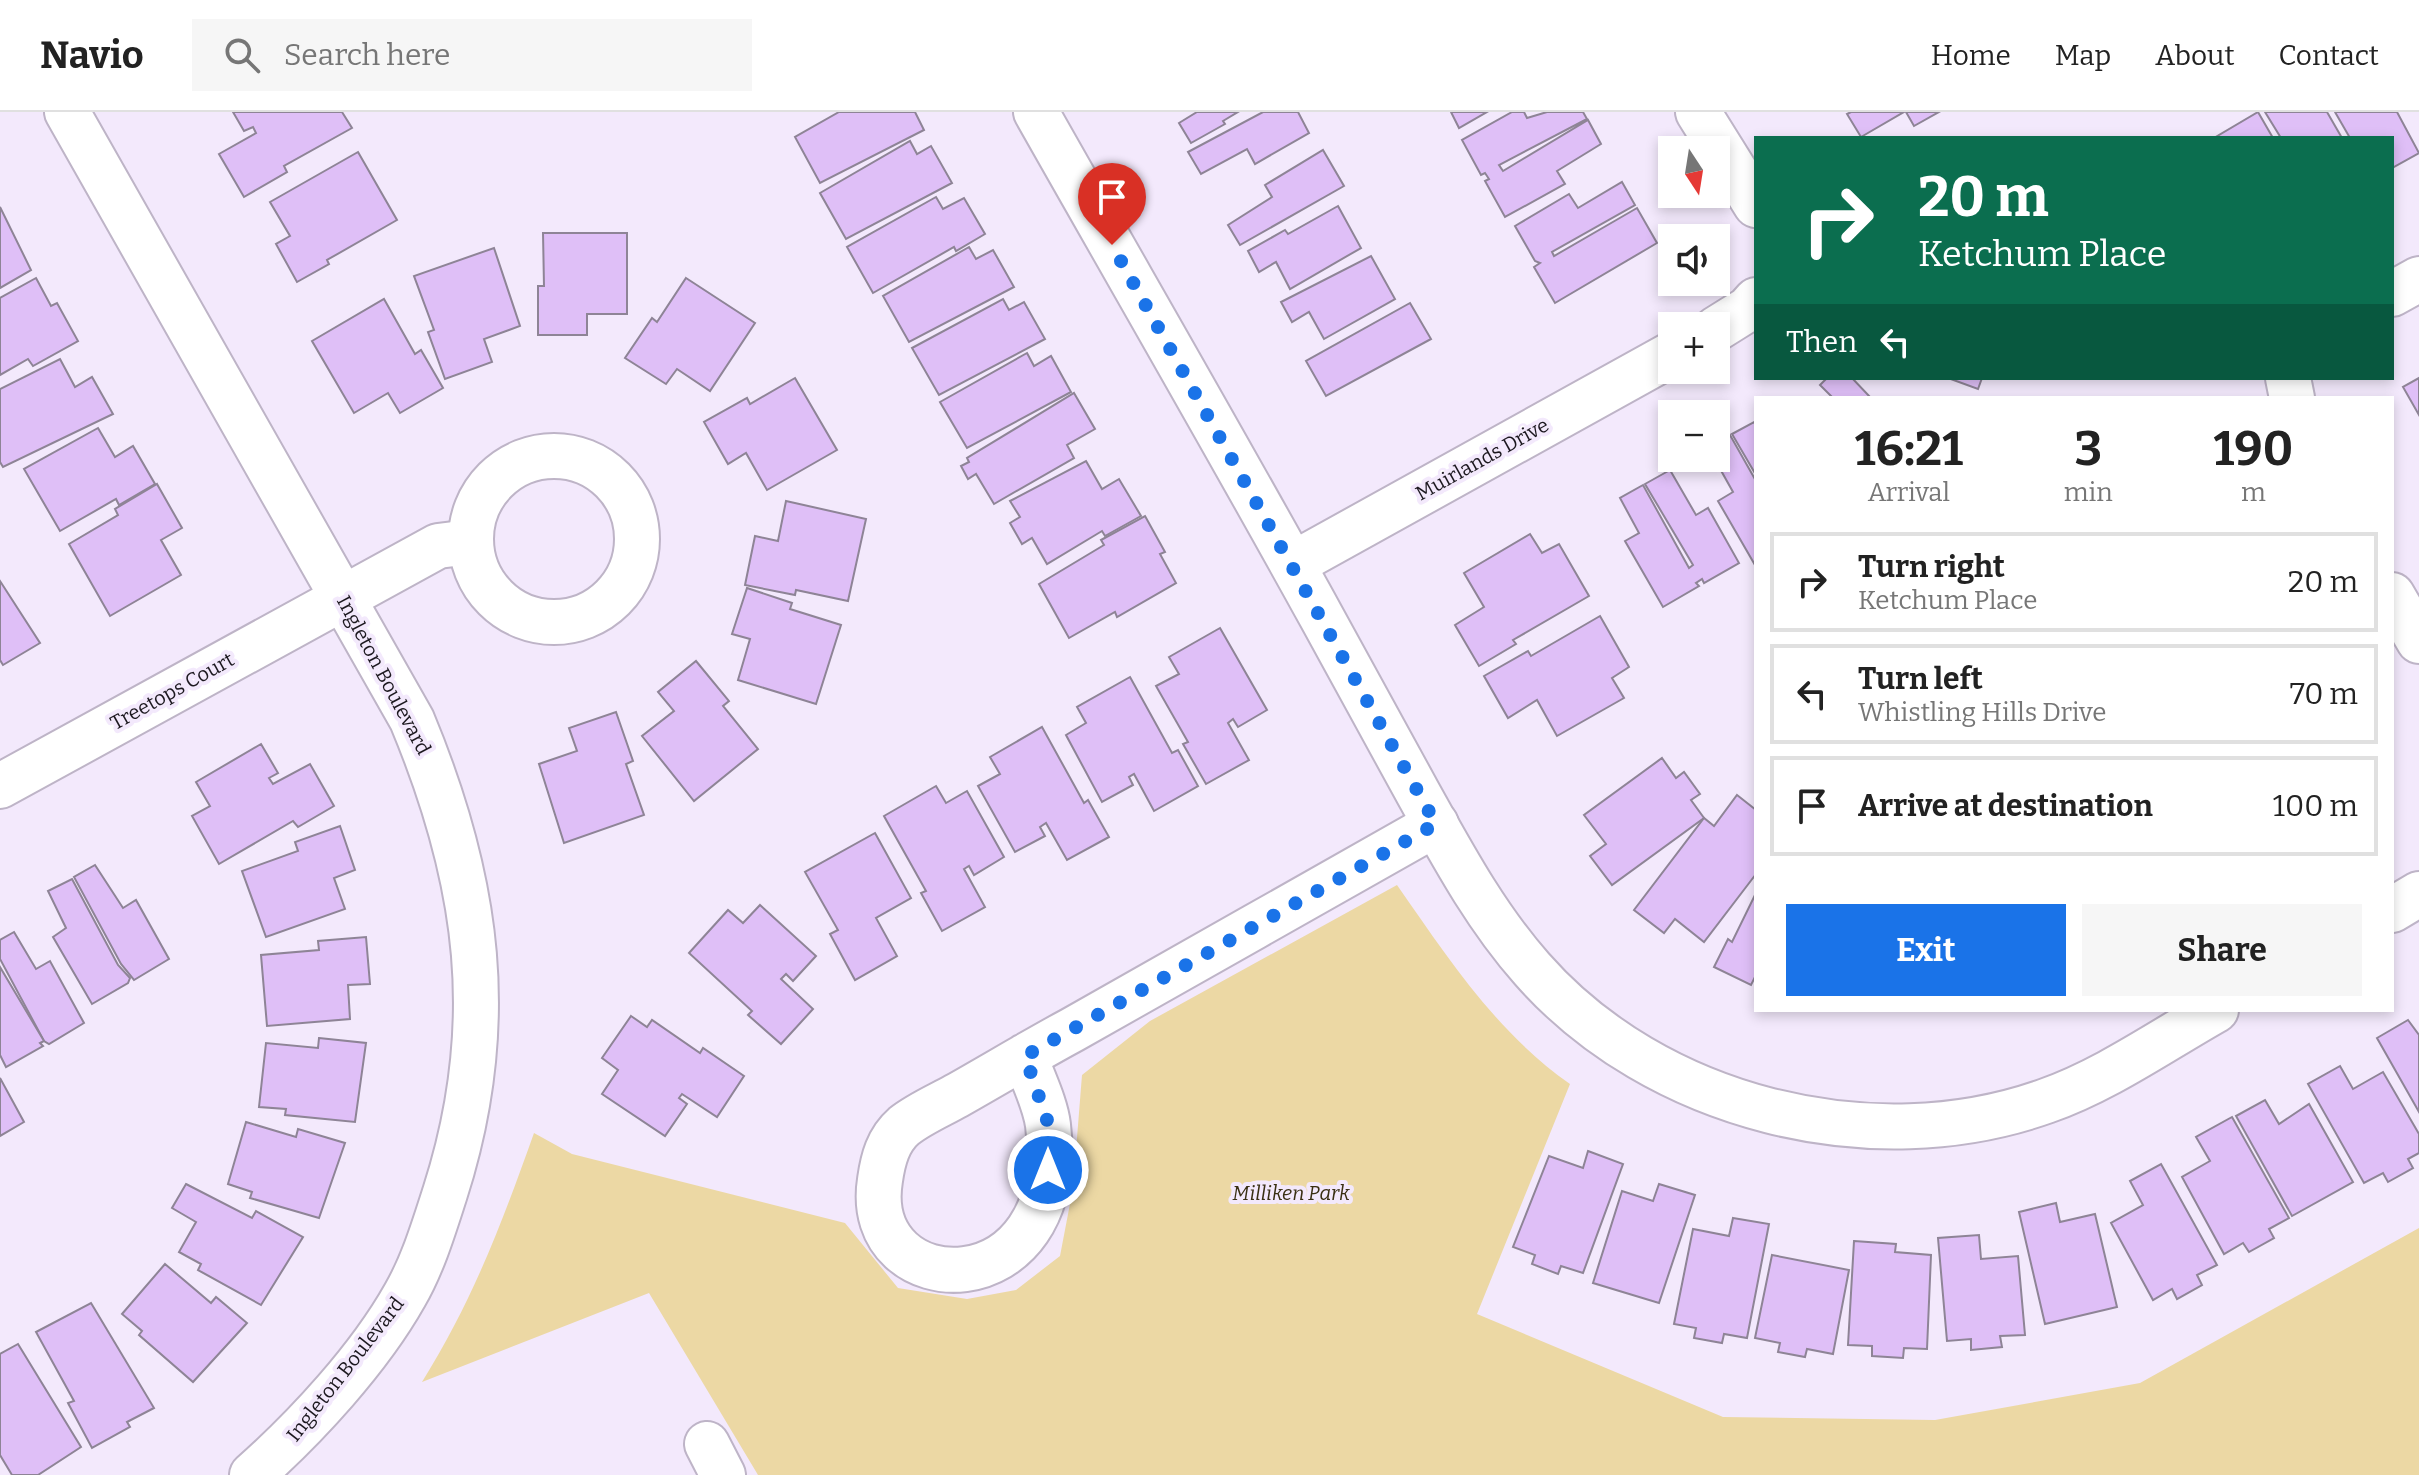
<!DOCTYPE html>
<html lang="en">
<head>
<meta charset="utf-8">
<style>
  body { margin:0; font-family:Bitter,serif; background:#f6f6f6; color:#222; height:100vh; display:flex; flex-direction:column; font-size:30px; white-space:nowrap }
  * { box-sizing:border-box; margin:0 }
  p { font-size:26px; color:#767676 }
  .icon { flex:none; width:44px; height:44px; fill:none; stroke:currentColor; stroke-width:2; stroke-linecap:round; stroke-linejoin:round }
  .map { position:relative; flex:1; overflow:hidden }
  .drawer { position:absolute; left:1754px; top:284px; width:640px; height:616px; display:flex; flex-direction:column; background:#fff; border-radius:0px; box-shadow:0 4px 12px #0003 }
  .drawer>* { flex:none }
  .hud { position:absolute; left:1754px; top:24px; width:640px; height:244px; border-radius:0px; box-shadow:0 4px 12px #0003; background:#0b6e4f; color:#fff; overflow:hidden }
  .needle { width:52px; rotate:168deg }
  .buttons { position:absolute; left:1658px; top:24px; display:grid; gap:16px }
  .buttons a { display:grid; place-items:center; width:72px; height:72px; border-radius:0px; background:#fff; box-shadow:0 4px 12px #0003; font-size:40px }
  .pin { position:absolute; display:grid; place-items:center; width:68px; height:68px; color:#fff; margin:-82px -34px; border-radius:50% 50% 50% 0; rotate:-45deg; box-shadow:0 0 8px #0007 }
  .pin .icon { rotate:45deg }
  .me { position:absolute; width:88px; margin:-44px; rotate:0deg; stroke-linejoin:round; filter:drop-shadow(0 0 6px #0008) }
  .turn { display:flex; align-items:center; gap:28px; height:168px; padding:0 32px; font-size:36px }
  .turn .icon { width:104px; height:104px; stroke-width:2.5 }
  .turn b { display:block; font-size:56px; line-height:68px }
  .then { display:flex; align-items:center; height:76px; padding:0 32px; background:#0003; gap:16px; font-size:30px }
  .eta { display:flex; justify-content:space-evenly; align-items:center; height:136px; text-align:center }
  .eta b { font-size:48px; font-weight:700; line-height:56px }
  .primary-button { display:flex; gap:16px; margin-top:auto; padding:16px 32px }
  .primary-button a { flex:1; height:92px; border-radius:0px; background:#1a73e8; color:#fff; font-size:32px; font-weight:700; line-height:92px; text-align:center }
  .primary-button a+a { background:#f6f6f6; color:#222 }
  ul { padding:0; list-style:none }
  li { display:flex; align-items:center; gap:24px; height:100px; margin:0 16px 12px; padding:0 16px; border:4px solid #e0e0e0; border-radius:0px }
  li div { flex:1 }
  li b { display:block; font-size:30px }
  li em { font-style:normal }
  header { display:flex; align-items:center; gap:48px; box-sizing:border-box; height:112px; padding:0 40px; background:#fff; border-bottom:2px solid #e0e0e0 }
  header strong { font-size:38px }
  nav { display:flex; gap:44px; margin-inline-start:auto; font-size:28px }
  .search { width:560px; height:72px; background:#f6f6f6; display:flex; align-items:center; gap:20px; box-sizing:border-box; padding:0 28px; border-radius:0px; color:#767676; font-size:30px }
  .map>svg:first-child { display:block }
  .green { fill:#ecd8a4 }
  .building { fill:#dfbff7; stroke:#8e8496; stroke-width:2 }
  .lines { fill:none; stroke-linecap:round; stroke-linejoin:round }
  .minor-casing { stroke:#beb4c7; stroke-width:48 }
  .minor { stroke:#fff; stroke-width:44 }
  .route { stroke:#1a73e8; stroke-width:14; stroke-dasharray:0 25.2 }
  .labels { text-anchor:middle; stroke-width:8; stroke-linejoin:round; paint-order:stroke }
  .street-label { font-size:20px; fill:#1c181f; stroke:#f3e9fc }
  .park-label { font-size:20px; font-style:italic; fill:#392f13; stroke:#f3e9fc }
</style>
</head>
<body>
<header>
<strong>Navio</strong>
<div class="search"><svg class="icon" aria-label="search" viewBox="0 0 24 24"><circle cx="10" cy="10" r="6"/><path d="M15 15l6 6"/></svg>Search here</div>
<nav><a>Home</a><a>Map</a><a>About</a><a>Contact</a></nav>
</header>
<div class="map">
<svg width="2419" height="1363" viewBox="0 0 2419 1363">
  <rect width="100%" height="100%" fill="#f3e9fc"/>
  <path class="green" d="M1397 773C1448 846 1496 920 1570 972L1477 1202 1723 1305 1935 1308 2140 1271 2419 1116V1363H758L649 1181 422 1270C473 1188 502 1111 534 1021L572 1042 845 1111 898 1176 967 1187 1016 1178 1060 1144 1073 1076 1082 963 1150 909Z"/>
  <g class="building">
    <path d="M233 0H342L352 16 284 54 287 60 244 85 219 42 256 21 253 15 244 19Z"/>
    <path d="M839 0H915L924 18 820 71 795 25Z"/>
    <path d="M1197 0H1238L1223 9 1225 12 1191 31 1179 11Z"/>
    <path d="M1263 0H1298L1309 21 1255 52 1247 37 1201 62 1188 40Z"/>
    <path d="M1451 0H1487L1459 16Z"/>
    <path d="M1512 0H1524L1527 6 1547 0H1583L1587 7 1499 53 1503 59 1588 8 1601 32 1557 59 1565 72 1505 105 1485 69 1489 67 1485 61 1481 63 1462 28Z"/>
    <path d="M1851 0H1904L1861 25 1847 2Z"/>
    <path d="M1906 0H1939L1914 14Z"/>
    <path d="M2258 0 2273 26H2214Z"/>
    <path d="M2265 0H2327L2342 26H2281Z"/>
    <path d="M2335 0H2397L2419 41 2392 56V26H2350Z"/>
    <path d="M910 29 917 42 931 34 952 71 846 127 820 81Z"/>
    <path d="M1323 38 1344 74 1240 133 1228 113 1272 85 1265 73Z"/>
    <path d="M358 40 397 108 327 148 329 152 297 170 276 132 290 124 270 90Z"/>
    <path d="M1622 70 1635 93 1552 140 1554 144 1637 96 1657 131 1555 191 1534 155 1540 151 1535 149 1515 114 1569 82 1578 96Z"/>
    <path d="M936 85 943 97 964 86 985 122 956 139 954 135 873 181 847 135Z"/>
    <path d="M1338 94 1361 136 1290 177 1276 150 1259 160 1248 139 1285 118 1288 122Z"/>
    <path d="M0 95 31 158 0 176Z"/>
    <path d="M543 121H627V202H587V223H538V174H544Z"/>
    <path d="M969 135 976 147 993 138 1014 175 909 230 883 184Z"/>
    <path d="M494 136 520 214 484 227 492 250 445 267 428 220 434 218 414 164Z"/>
    <path d="M1371 144 1395 187 1324 227 1309 200 1292 210 1281 190Z"/>
    <path d="M36 166 51 194 57 191 78 229 33 254 28 247 0 263V186Z"/>
    <path d="M686 166 755 211 710 279 677 257 666 272 625 246 652 206 657 210Z"/>
    <path d="M384 187 415 242 421 238 443 276 400 301 388 281 354 301 312 229Z"/>
    <path d="M1003 187 1009 198 1024 190 1045 227 939 283 912 236Z"/>
    <path d="M1410 191 1431 227 1326 284 1306 249Z"/>
    <path d="M1027 241 1034 254 1051 244 1071 280 967 336 940 290Z"/>
    <path d="M60 247 75 275 92 265 113 302 3 355 0 350V277Z"/>
    <path d="M795 266 837 338 767 378 746 341 728 352 704 310 747 286 750 292Z"/>
    <path d="M1827 266H1852L1871 286H1833L1820 273Z"/>
    <path d="M1948 266H1982L1978 277Z"/>
    <path d="M2419 266V303L2403 275Z"/>
    <path d="M1074 281 1095 317 1067 333 1074 346 994 392 976 362 968 367 961 354 969 350 967 346Z"/>
    <path d="M1754 310 1756 314V363L1732 322Z"/>
    <path d="M98 316 115 345 133 334 155 372 119 393 116 387 60 419 24 357Z"/>
    <path d="M1730 323 1756 369 1755 453 1718 389 1733 380 1714 346 1716 332Z"/>
    <path d="M1086 349 1102 377 1119 367 1141 404 1105 424 1102 419 1047 452 1032 426 1022 432 1010 411 1020 405 1010 389Z"/>
    <path d="M1670 358 1696 403 1708 396 1739 451 1704 471 1702 467 1696 471 1699 474 1663 495 1625 429 1639 421 1620 386 1643 373 1689 456 1693 453 1645 372Z"/>
    <path d="M157 372 182 416 161 428 181 463 110 504 69 432 118 403 115 397Z"/>
    <path d="M786 389 866 407 848 489 796 478 795 483 745 473 755 424 778 429Z"/>
    <path d="M1145 404 1165 440 1160 442 1176 471 1117 505 1115 500 1069 526 1039 472 1104 433 1101 428Z"/>
    <path d="M1530 422 1542 441 1559 432 1589 484 1513 528 1516 532 1479 554 1455 513 1484 495 1464 461Z"/>
    <path d="M0 469 40 531 3 553 0 548Z"/>
    <path d="M747 476 792 491 790 497 841 513 816 592 738 568 750 527 732 522Z"/>
    <path d="M1600 504 1629 555 1612 566 1624 586 1557 624 1537 588 1508 606 1484 564 1528 539 1531 544Z"/>
    <path d="M1220 516 1267 598 1238 615 1233 607 1228 611 1249 648 1206 672 1183 632 1188 630 1156 574 1179 562 1169 545Z"/>
    <path d="M696 549 729 589 723 594 758 637 694 689 642 624 674 599 658 580Z"/>
    <path d="M1130 565 1172 641 1178 638 1198 674 1154 699 1134 662 1129 665 1133 673 1102 690 1066 623 1086 611 1077 595Z"/>
    <path d="M616 600 633 649 626 652 644 703 564 731 539 652 577 639 569 616Z"/>
    <path d="M1042 615 1084 691 1088 688 1109 725 1067 748 1046 711 1040 715 1045 724 1015 740 978 674 1000 662 990 645Z"/>
    <path d="M261 632 278 661 269 666 273 672 310 652 334 694 298 715 293 709 219 752 192 704 210 694 196 670Z"/>
    <path d="M1662 646 1676 666 1684 660 1700 682 1691 688 1704 706 1612 773 1590 744 1606 732 1584 703Z"/>
    <path d="M936 674 946 691 967 679 1004 745 974 763 969 754 964 757 985 795 942 819 921 781 926 779 884 704Z"/>
    <path d="M1737 683 1756 698V762L1704 830 1675 807 1664 821 1634 798 1704 706 1714 714Z"/>
    <path d="M340 714 355 758 334 766 345 797 266 825 242 759 298 739 295 730Z"/>
    <path d="M875 721 911 786 876 806 897 844 855 868 830 822 838 818 805 760Z"/>
    <path d="M95 753 123 796 136 788 169 847 134 868 121 852 74 765Z"/>
    <path d="M72 767 118 853 130 866 128 871 92 892 53 825 66 816 48 779Z"/>
    <path d="M1756 781V863L1751 873 1714 855 1728 827 1732 830Z"/>
    <path d="M760 793 816 844 793 869 786 862 781 867 813 897 781 932 748 903 752 899 689 841 728 798 743 811Z"/>
    <path d="M14 820 36 857 50 849 84 911 49 932 44 929 0 847V828Z"/>
    <path d="M366 825 370 872 348 873 350 907 267 914 261 843 319 838 318 829Z"/>
    <path d="M0 855 44 929 40 931 43 934 6 955 0 943Z"/>
    <path d="M631 904 647 915 652 908 700 941 703 936 744 964 717 1005 682 982 679 986 687 992 665 1024 602 982 618 958 602 946Z"/>
    <path d="M2408 908 2419 923V1000L2377 926Z"/>
    <path d="M319 926 366 931 355 1010 285 1003 286 997 259 995 266 931 318 936Z"/>
    <path d="M2340 954 2353 977 2383 960 2419 1022V1041L2408 1047 2413 1056 2388 1070 2383 1061 2364 1071 2308 972Z"/>
    <path d="M0 966 24 1010 0 1024Z"/>
    <path d="M2265 988 2279 1012 2309 992 2353 1070 2292 1104 2236 1004Z"/>
    <path d="M2232 1005 2289 1106 2269 1117 2274 1126 2249 1140 2243 1131 2224 1142 2182 1065 2210 1049 2196 1025Z"/>
    <path d="M246 1010 296 1025 298 1017 345 1031 319 1106 250 1086 252 1080 228 1072Z"/>
    <path d="M1588 1039 1623 1052 1583 1161 1561 1154 1558 1162 1532 1152 1535 1143 1513 1135 1549 1044 1583 1056Z"/>
    <path d="M2161 1052 2217 1153 2197 1163 2202 1173 2177 1187 2172 1177 2153 1188 2111 1111 2143 1093 2130 1069Z"/>
    <path d="M186 1072 252 1106 256 1099 303 1125 261 1193 198 1158 201 1152 179 1140 196 1110 172 1096Z"/>
    <path d="M1659 1072 1695 1083 1659 1191 1593 1171 1622 1079 1653 1089Z"/>
    <path d="M2056 1091 2060 1110 2095 1102 2117 1195 2045 1212 2019 1100Z"/>
    <path d="M1733 1106 1769 1112 1747 1226 1724 1222 1722 1231 1694 1226 1696 1216 1674 1212 1693 1117 1729 1124Z"/>
    <path d="M1979 1123 1981 1147 2018 1144 2025 1223 2000 1224 2002 1235 1971 1238V1227L1947 1229 1938 1126Z"/>
    <path d="M1854 1129 1896 1132 1895 1140 1931 1143 1927 1237 1904 1236 1903 1246 1872 1244V1234L1848 1233Z"/>
    <path d="M1772 1143 1849 1158 1833 1242 1807 1237 1805 1245 1778 1240 1780 1231 1755 1226Z"/>
    <path d="M165 1152 211 1191 216 1185 247 1211 193 1270 139 1223 142 1219 122 1202Z"/>
    <path d="M91 1191 154 1296 127 1310 130 1315 92 1336 68 1291 74 1289 36 1220Z"/>
    <path d="M18 1232 81 1335 38 1363H12L0 1343V1242Z"/>
  </g>
  <g class="lines">
    <defs>
      <g id="minor">
        <path d="M67 0 412 608C479 769 499 913 445 1081 434 1115 423 1152 405 1183 369 1247 306 1315 252 1363"/>
        <path d="M1036 0C1131 168 1228 335 1321 504 1353 563 1386 622 1418 681 1452 742 1485 804 1532 857 1655 997 1872 1051 2046 989 2106 968 2161 929 2216 898"/>
        <path d="M1698 0 1756 93"/>
        <path d="M2392 182 2419 167"/>
        <path d="M1716 217 1748 197 1756 188"/>
        <path d="M2288 266 2292 286"/>
        <circle cx="554" cy="427" r="83"/>
        <path d="M1293 452 1672 242"/>
        <path d="M2392 483 2419 529"/>
        <path d="M0 674 438 434 470 430"/>
        <path d="M2392 798 2419 782"/>
        <path d="M1025 944C1032 966 1045 990 1048 1013 1070 1199 860 1193 880 1068 883 1047 888 1028 904 1014 919 1002 940 993 956 984 995 962 1033 939 1072 918 1193 849 1315 781 1436 712"/>
        <path d="M707 1332 723 1363"/>
      </g>
    </defs>
    <use href="#minor" class="minor-casing"/>
    <use href="#minor" class="minor"/>
  </g>
  <g class="lines">
    <path class="route" d="M1048 1058V1011L1025 944 1436 712 1112 133"/>
  </g>
  <g class="labels">
    <g class="street-label">
      <text transform="translate(1482 347) rotate(-29)" y="7">Muirlands Drive</text>
      <text transform="translate(384 563) rotate(62)" y="7">Ingleton Boulevard</text>
      <text transform="translate(172 579) rotate(-29)" y="7">Treetops Court</text>
      <text transform="translate(345 1257) rotate(-52)" y="7">Ingleton Boulevard</text>
    </g>
    <g class="park-label">
      <text x="1291" y="1088">Milliken Park</text>
    </g>
  </g>
</svg>
<div class="buttons">
<a><svg class="needle" viewBox="-14 -14 28 28"><path d="M0-13l5 13h-10z" fill="#e53935"/><path d="M0 13l5-13h-10z" fill="#767676"/></svg></a>
<a><svg class="icon" aria-label="sound" viewBox="0 0 24 24"><path d="M4 9h4l5-4v14l-5-4H4zM17 9q2 3 0 6"/></svg></a>
<a>+</a>
<a>−</a>
</div>
<div class="pin" style="left:1112px;top:133px;background:#d93025"><svg class="icon" aria-label="arrive" viewBox="0 0 24 24"><path d="M6 21V4h12l-3 4 3 4H6"/></svg></div>
<svg class="me" style="left:1048px;top:1058px" viewBox="-20 -20 40 40"><circle r="17" fill="#1a73e8" stroke="#fff" stroke-width="3"/><path d="M0-11L8 9 0 5-8 9z" fill="#fff"/></svg>
<div class="hud">
<div class="turn"><svg class="icon" aria-label="right" viewBox="0 0 24 24"><path d="M7 20v-9h11M14 6l5 5-5 5"/></svg><div><b>20 m</b>Ketchum Place</div></div>
<div class="then">Then<svg class="icon" aria-label="left" viewBox="0 0 24 24"><path d="M17 20v-9H6M10 6l-5 5 5 5"/></svg></div>
</div>
<section class="drawer">
<div class="eta">
<div><b>16:21</b><p>Arrival</p></div>
<div><b>3</b><p>min</p></div>
<div><b>190</b><p>m</p></div>
</div>
<ul>
<li><svg class="icon" aria-label="right" viewBox="0 0 24 24"><path d="M7 20v-9h11M14 6l5 5-5 5"/></svg><div><b>Turn right</b><p>Ketchum Place</p></div><em>20 m</em></li>
<li><svg class="icon" aria-label="left" viewBox="0 0 24 24"><path d="M17 20v-9H6M10 6l-5 5 5 5"/></svg><div><b>Turn left</b><p>Whistling Hills Drive</p></div><em>70 m</em></li>
<li><svg class="icon" aria-label="arrive" viewBox="0 0 24 24"><path d="M6 21V4h12l-3 4 3 4H6"/></svg><div><b>Arrive at destination</b></div><em>100 m</em></li>
</ul>
<div class="primary-button"><a>Exit</a><a>Share</a></div>
</section>
</div>
</body>
</html>
